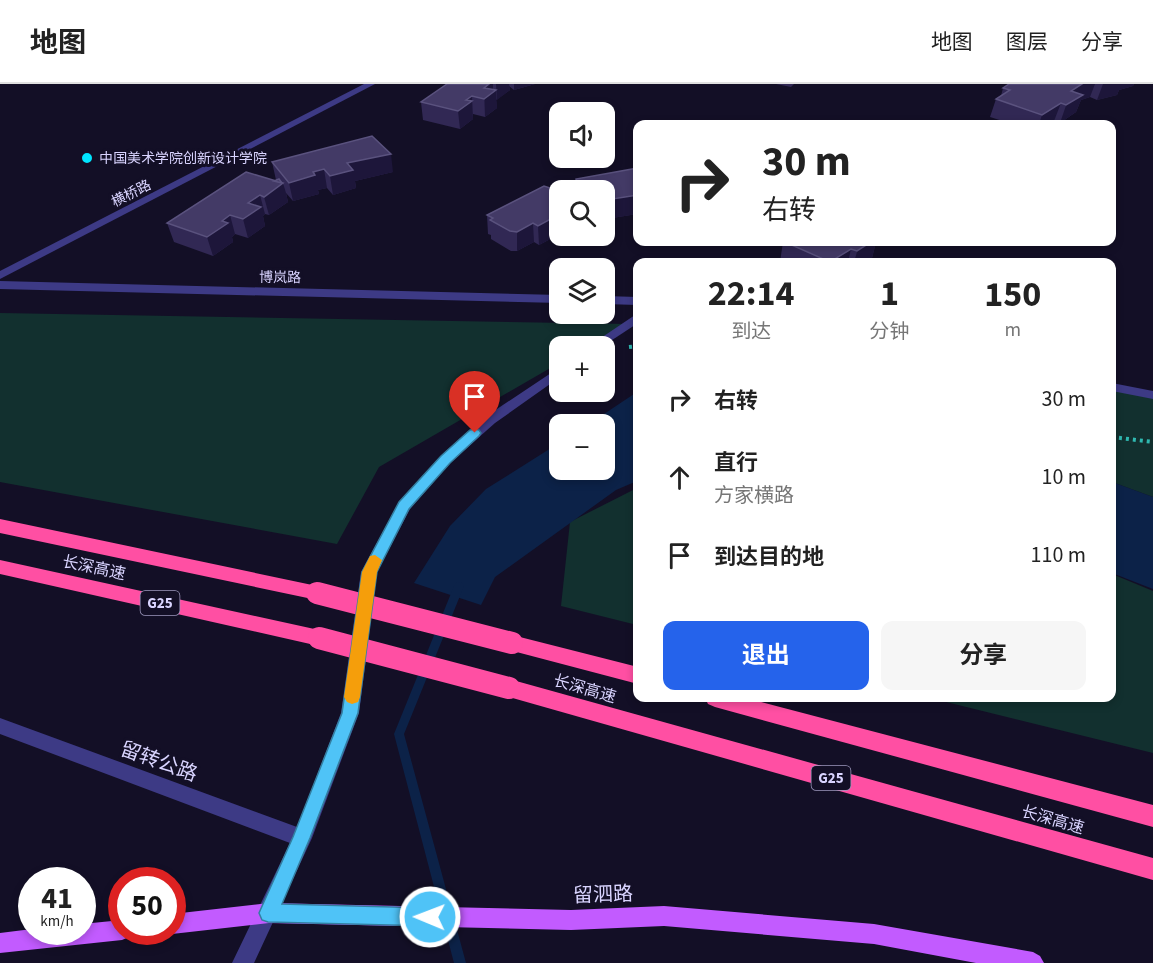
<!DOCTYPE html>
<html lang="zh">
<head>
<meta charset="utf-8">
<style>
  body { margin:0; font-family:"Source Sans 3","Noto Sans SC",sans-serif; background:#f6f6f6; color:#222; height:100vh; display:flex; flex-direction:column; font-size:22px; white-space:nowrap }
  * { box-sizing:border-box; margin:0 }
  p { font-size:20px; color:#767676 }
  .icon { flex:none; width:33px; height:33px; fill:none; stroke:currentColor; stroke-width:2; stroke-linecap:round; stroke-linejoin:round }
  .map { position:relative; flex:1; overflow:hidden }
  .sheet { position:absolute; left:633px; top:174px; width:483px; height:444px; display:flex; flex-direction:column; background:#fff; border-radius:12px; box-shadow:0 3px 9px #0003 }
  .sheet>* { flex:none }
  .top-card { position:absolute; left:633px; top:36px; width:483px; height:126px; border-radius:12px; box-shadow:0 3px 9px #0003; background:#fff; color:#222; overflow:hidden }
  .tools { position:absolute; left:549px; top:18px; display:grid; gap:12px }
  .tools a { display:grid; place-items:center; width:66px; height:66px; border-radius:12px; background:#fff; box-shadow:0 3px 9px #0003; font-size:30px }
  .speed { position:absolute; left:18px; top:783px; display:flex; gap:12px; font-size:30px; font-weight:700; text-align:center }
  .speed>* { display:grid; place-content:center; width:78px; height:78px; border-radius:50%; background:#fff; box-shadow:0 3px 9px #0003; line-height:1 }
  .speed small { font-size:15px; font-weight:400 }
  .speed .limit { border:9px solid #d22; background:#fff; color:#111 }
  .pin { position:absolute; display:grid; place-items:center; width:51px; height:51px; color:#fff; margin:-62px -26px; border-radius:50% 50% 50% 0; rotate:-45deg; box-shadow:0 0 6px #0007 }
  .pin .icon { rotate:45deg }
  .me { position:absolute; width:66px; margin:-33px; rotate:271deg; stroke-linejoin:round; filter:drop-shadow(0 0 4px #0008) }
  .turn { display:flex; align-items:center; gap:21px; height:126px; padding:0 30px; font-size:27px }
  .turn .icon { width:78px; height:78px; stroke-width:2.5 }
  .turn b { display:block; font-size:42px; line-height:51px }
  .eta { display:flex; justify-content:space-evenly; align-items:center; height:102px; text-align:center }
  .eta b { font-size:36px; font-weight:700; line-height:42px }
  .cta { display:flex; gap:12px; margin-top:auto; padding:12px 30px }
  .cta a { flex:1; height:69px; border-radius:12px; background:#2563eb; color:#fff; font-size:24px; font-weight:700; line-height:69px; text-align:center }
  .cta a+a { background:#f6f6f6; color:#222 }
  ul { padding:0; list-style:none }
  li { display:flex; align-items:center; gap:18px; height:78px; padding:0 30px }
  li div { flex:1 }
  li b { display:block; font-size:22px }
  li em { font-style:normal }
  header { display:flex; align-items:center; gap:36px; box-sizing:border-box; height:84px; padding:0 30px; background:#fff; border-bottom:2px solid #e0e0e0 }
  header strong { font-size:28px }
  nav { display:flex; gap:33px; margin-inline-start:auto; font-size:21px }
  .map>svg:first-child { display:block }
  .green { fill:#12302f }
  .water { fill:#0c2248 }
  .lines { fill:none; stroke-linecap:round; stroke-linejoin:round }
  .stream { fill:#0c2248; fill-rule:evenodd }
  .path { stroke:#2fb8b0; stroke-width:4; stroke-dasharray:3 4; stroke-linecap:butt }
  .minor { fill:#3d3a85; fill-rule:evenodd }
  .major { fill:#c25bff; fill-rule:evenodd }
  .highway { fill:#ff4fa3; fill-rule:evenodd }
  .highway-bridge { stroke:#ff4fa3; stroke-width:22 }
  .wall { fill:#312854 }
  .shaded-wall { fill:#1d163a }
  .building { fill:#433a66; stroke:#5a527e; stroke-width:1.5 }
  .route { fill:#4fc3f7; stroke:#337fa1; stroke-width:1.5 }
  .slow { fill:#f59e0b }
  .poi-dot { fill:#00e5ff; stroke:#130f26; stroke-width:2 }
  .labels { text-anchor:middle; stroke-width:6; stroke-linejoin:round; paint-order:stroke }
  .far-poi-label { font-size:14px; fill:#d9d4ff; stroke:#130f26; text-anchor:start }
  .far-street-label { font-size:14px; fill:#d9d4ff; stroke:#130f26 }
  .shield { fill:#130f26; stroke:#9e99be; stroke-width:1.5 }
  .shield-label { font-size:15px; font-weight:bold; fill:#d9d4ff }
  .street-label { font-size:16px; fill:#d9d4ff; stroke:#130f26 }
  .near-street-label { font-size:20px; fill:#d9d4ff; stroke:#130f26 }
</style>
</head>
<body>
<header>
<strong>地图</strong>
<nav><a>地图</a><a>图层</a><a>分享</a></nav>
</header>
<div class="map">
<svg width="1153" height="879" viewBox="0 0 1153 879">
  <rect width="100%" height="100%" fill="#130f26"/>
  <g class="green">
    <path d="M0 229 628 240 588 262H560L559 279 379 383 337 460 0 398Z"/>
    <path d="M1112 303 1153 311V413L1112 398Z"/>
    <path d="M637 404V541L561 522 570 438Z"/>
    <path d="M1112 490 1153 507V669L930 614H1112Z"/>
  </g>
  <g class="water">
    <path d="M637 308V397L616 406 495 493 481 521 414 499 450 442 486 405 559 359 560 386H604V340H589Z"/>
    <path d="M1112 398 1153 413V505L1112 489Z"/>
  </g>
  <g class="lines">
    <path class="stream" d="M459 498 462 499 464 502 404 650 466 879H454L394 650 454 502 456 499Z"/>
    <g class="path">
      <path d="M629 263 638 262"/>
      <path d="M1112 353 1153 358"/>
    </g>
    <g class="minor">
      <path d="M364 0H375L0 195V187Z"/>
      <path d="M0 197 560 211V219L0 205Z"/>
      <path d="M604 212 638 213V221L604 220Z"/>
      <path d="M638 229V239L603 262H589Z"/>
      <path d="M560 283V293L495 339 450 379 410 425 377 488 359 629 312 754 254 879H232L290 759 0 650V634L297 743 341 629 361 488 397 422 440 373 485 333Z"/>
      <path d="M1112 299 1153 307V315L1112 307Z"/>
    </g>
    <g class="major">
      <path d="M269 819 571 826 664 822 874 840 1033 868 1040 872 1044 879H976L874 860 664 842 571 846 269 839 172 850 165 848H172V830Z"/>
      <path d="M122 836V848H132L129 853 122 856 0 869V849L32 845V848H82V840Z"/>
    </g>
    <g class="highway">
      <path d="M0 435 317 502 324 504 327 509 324 514 317 516 0 449Z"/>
      <path d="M0 476 319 546 326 548 329 554 326 560 319 562 0 490Z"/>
      <path d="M512 551 638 583V600L505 565 502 559 505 553Z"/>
      <path d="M509 595 1153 774V796L509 613 502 610 499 604 502 598Z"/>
      <path d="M705 614H746L1153 721V743L715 623 708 620Z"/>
    </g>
    <g class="highway-bridge">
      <path d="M317 509 512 559"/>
      <path d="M319 554 509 604"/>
    </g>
  </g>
  <g class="wall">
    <path d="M447 0H535L514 6 509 2 510 6 496 16 497 24 485 33 473 30V35L460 45 423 36 421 18Z"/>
    <path d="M776 0H794L791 3Z"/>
    <path d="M1009 0H1134L1133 2 1119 6 1117 11 1097 16 1090 13 1081 16 1076 28 1060 39 1054 37 1049 40H1012L990 33 996 15 1001 12 1003 4Z"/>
    <path d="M272 78 393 88 355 97 356 104 333 111 327 104 318 106 319 110 293 117 286 109 288 118 269 131 265 130 263 132 265 142 248 154 235 150 232 153 233 158 213 172 174 158 167 139 276 96Z"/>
    <path d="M638 84V126L637 130 606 135 604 132V106H560V150L539 161 534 158 517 167H511L491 155V151L488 150 487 131 553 105 576 99V95Z"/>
    <path d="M783 158H876L871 178H780Z"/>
  </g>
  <g class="shaded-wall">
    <path d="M489 0H493V8L496 6 497 24 485 33 484 4Z"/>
    <path d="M496 0H509L510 6 497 16Z"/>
    <path d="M514 0H535L514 6Z"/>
    <path d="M1082 0H1095L1090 13 1081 16 1076 28 1060 39 1071 7Z"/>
    <path d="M1103 0H1134L1133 2 1119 6 1117 11 1097 16Z"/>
    <path d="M472 12 473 35 460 45 458 27 466 16Z"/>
    <path d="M1061 19 1054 37 1049 40H1039L1042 31Z"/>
    <path d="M391 70 393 88 355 97 356 104 333 111 330 92 347 79Z"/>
    <path d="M324 85 327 104 318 106 319 110 293 117 289 99 313 88Z"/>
    <path d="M283 99 286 109 288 118 269 131 264 113Z"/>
    <path d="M638 107 637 130 606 135V116Z"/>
    <path d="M260 111 265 130 263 132 265 142 248 154 243 135 248 119Z"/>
    <path d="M560 126V150L539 161 538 142Z"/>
    <path d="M230 131 235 150 232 153 233 158 213 172 207 153 222 137Z"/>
    <path d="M533 139 534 158 517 167V148Z"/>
    <path d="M860 158H876L871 178H854Z"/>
    <path d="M851 165 848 178H830Z"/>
  </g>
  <g class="building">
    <path d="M447 0H489L484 4 496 6 484 15 472 12 466 16 472 17 458 27 421 18Z"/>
    <path d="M1009 0H1082L1071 7 1083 11 1066 21 1061 19 1042 31 996 15 1010 6 1003 4Z"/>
    <path d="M372 52 391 70 347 79 353 86 330 92 324 85 313 88 315 91 289 99 272 78Z"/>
    <path d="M638 84V107L635 108 638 111 606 116 604 112V106H560V126L556 128 560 129V130L538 142 533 139 517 148 510 147 490 136 493 134 487 131 544 102 553 105 577 99 576 95Z"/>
    <path d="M246 88 283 99 264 113 260 111 248 119 261 123 243 135 230 131 222 137 228 139 207 153 167 139Z"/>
    <path d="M279 95 282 99 274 97Z"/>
    <path d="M785 158H871L857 167 851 165 830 178Z"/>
  </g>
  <path class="route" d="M475 345 479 346 481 349 479 352 450 379 409 425 377 488 358 629 310 754 282 820 430 824 437 826 439 833 437 839 430 842 268 838 262 836 259 829 293 753 342 629 362 488 399 418 441 372 470 346Z"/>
  <path class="slow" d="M375 471 382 476 377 488 360 613 358 618 352 620 347 618 344 613 362 488 370 472Z"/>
  <circle class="poi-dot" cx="87" cy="74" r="6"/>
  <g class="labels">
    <g class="far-poi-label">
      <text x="99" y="79">中国美术学院创新设计学院</text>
    </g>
    <g class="far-street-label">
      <text transform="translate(131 109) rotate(-27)" y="5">横桥路</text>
      <text transform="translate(280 193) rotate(1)" y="5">博岚路</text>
    </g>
    <g class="shield">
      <rect x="140.5" y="507" width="39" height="24" rx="4.5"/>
      <rect x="811.5" y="682" width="39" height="24" rx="4.5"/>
    </g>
    <g class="shield-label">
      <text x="160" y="524">G25</text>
      <text x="831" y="699">G25</text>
    </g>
    <g class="street-label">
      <text transform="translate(94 483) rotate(12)" y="6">长深高速</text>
      <text transform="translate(585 604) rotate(16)" y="6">长深高速</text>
      <text transform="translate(1053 735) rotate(16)" y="6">长深高速</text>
    </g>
    <g class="near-street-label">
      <text transform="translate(159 677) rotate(20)" y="7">留转公路</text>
      <text transform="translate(603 810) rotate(-2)" y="7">留泗路</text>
    </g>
  </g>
</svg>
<div class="tools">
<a><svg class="icon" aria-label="sound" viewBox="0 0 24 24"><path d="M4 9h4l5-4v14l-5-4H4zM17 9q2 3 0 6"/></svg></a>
<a><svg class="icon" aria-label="search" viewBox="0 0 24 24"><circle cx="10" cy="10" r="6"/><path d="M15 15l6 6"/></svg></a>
<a><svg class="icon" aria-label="layers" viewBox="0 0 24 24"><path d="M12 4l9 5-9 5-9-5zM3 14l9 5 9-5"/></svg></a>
<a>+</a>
<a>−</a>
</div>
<div class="speed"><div>41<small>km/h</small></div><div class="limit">50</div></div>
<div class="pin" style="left:475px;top:349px;background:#d93025"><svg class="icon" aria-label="arrive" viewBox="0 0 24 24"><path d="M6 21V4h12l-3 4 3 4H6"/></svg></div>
<svg class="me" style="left:430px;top:833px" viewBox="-20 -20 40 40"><circle r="17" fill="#4fc3f7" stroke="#fff" stroke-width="3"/><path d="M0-11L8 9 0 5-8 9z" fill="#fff"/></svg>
<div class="top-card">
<div class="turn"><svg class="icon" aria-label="right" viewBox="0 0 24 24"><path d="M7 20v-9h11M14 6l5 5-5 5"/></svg><div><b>30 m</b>右转</div></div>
</div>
<section class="sheet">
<div class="eta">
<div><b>22:14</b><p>到达</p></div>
<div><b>1</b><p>分钟</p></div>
<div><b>150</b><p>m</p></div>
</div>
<ul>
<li><svg class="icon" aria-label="right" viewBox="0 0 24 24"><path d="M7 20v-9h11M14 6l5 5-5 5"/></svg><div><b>右转</b></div><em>30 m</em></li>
<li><svg class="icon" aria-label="ahead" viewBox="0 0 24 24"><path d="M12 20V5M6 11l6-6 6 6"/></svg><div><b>直行</b><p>方家横路</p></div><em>10 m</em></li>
<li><svg class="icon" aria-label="arrive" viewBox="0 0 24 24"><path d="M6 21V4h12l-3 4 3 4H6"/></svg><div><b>到达目的地</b></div><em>110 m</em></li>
</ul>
<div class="cta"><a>退出</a><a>分享</a></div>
</section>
</div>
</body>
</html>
